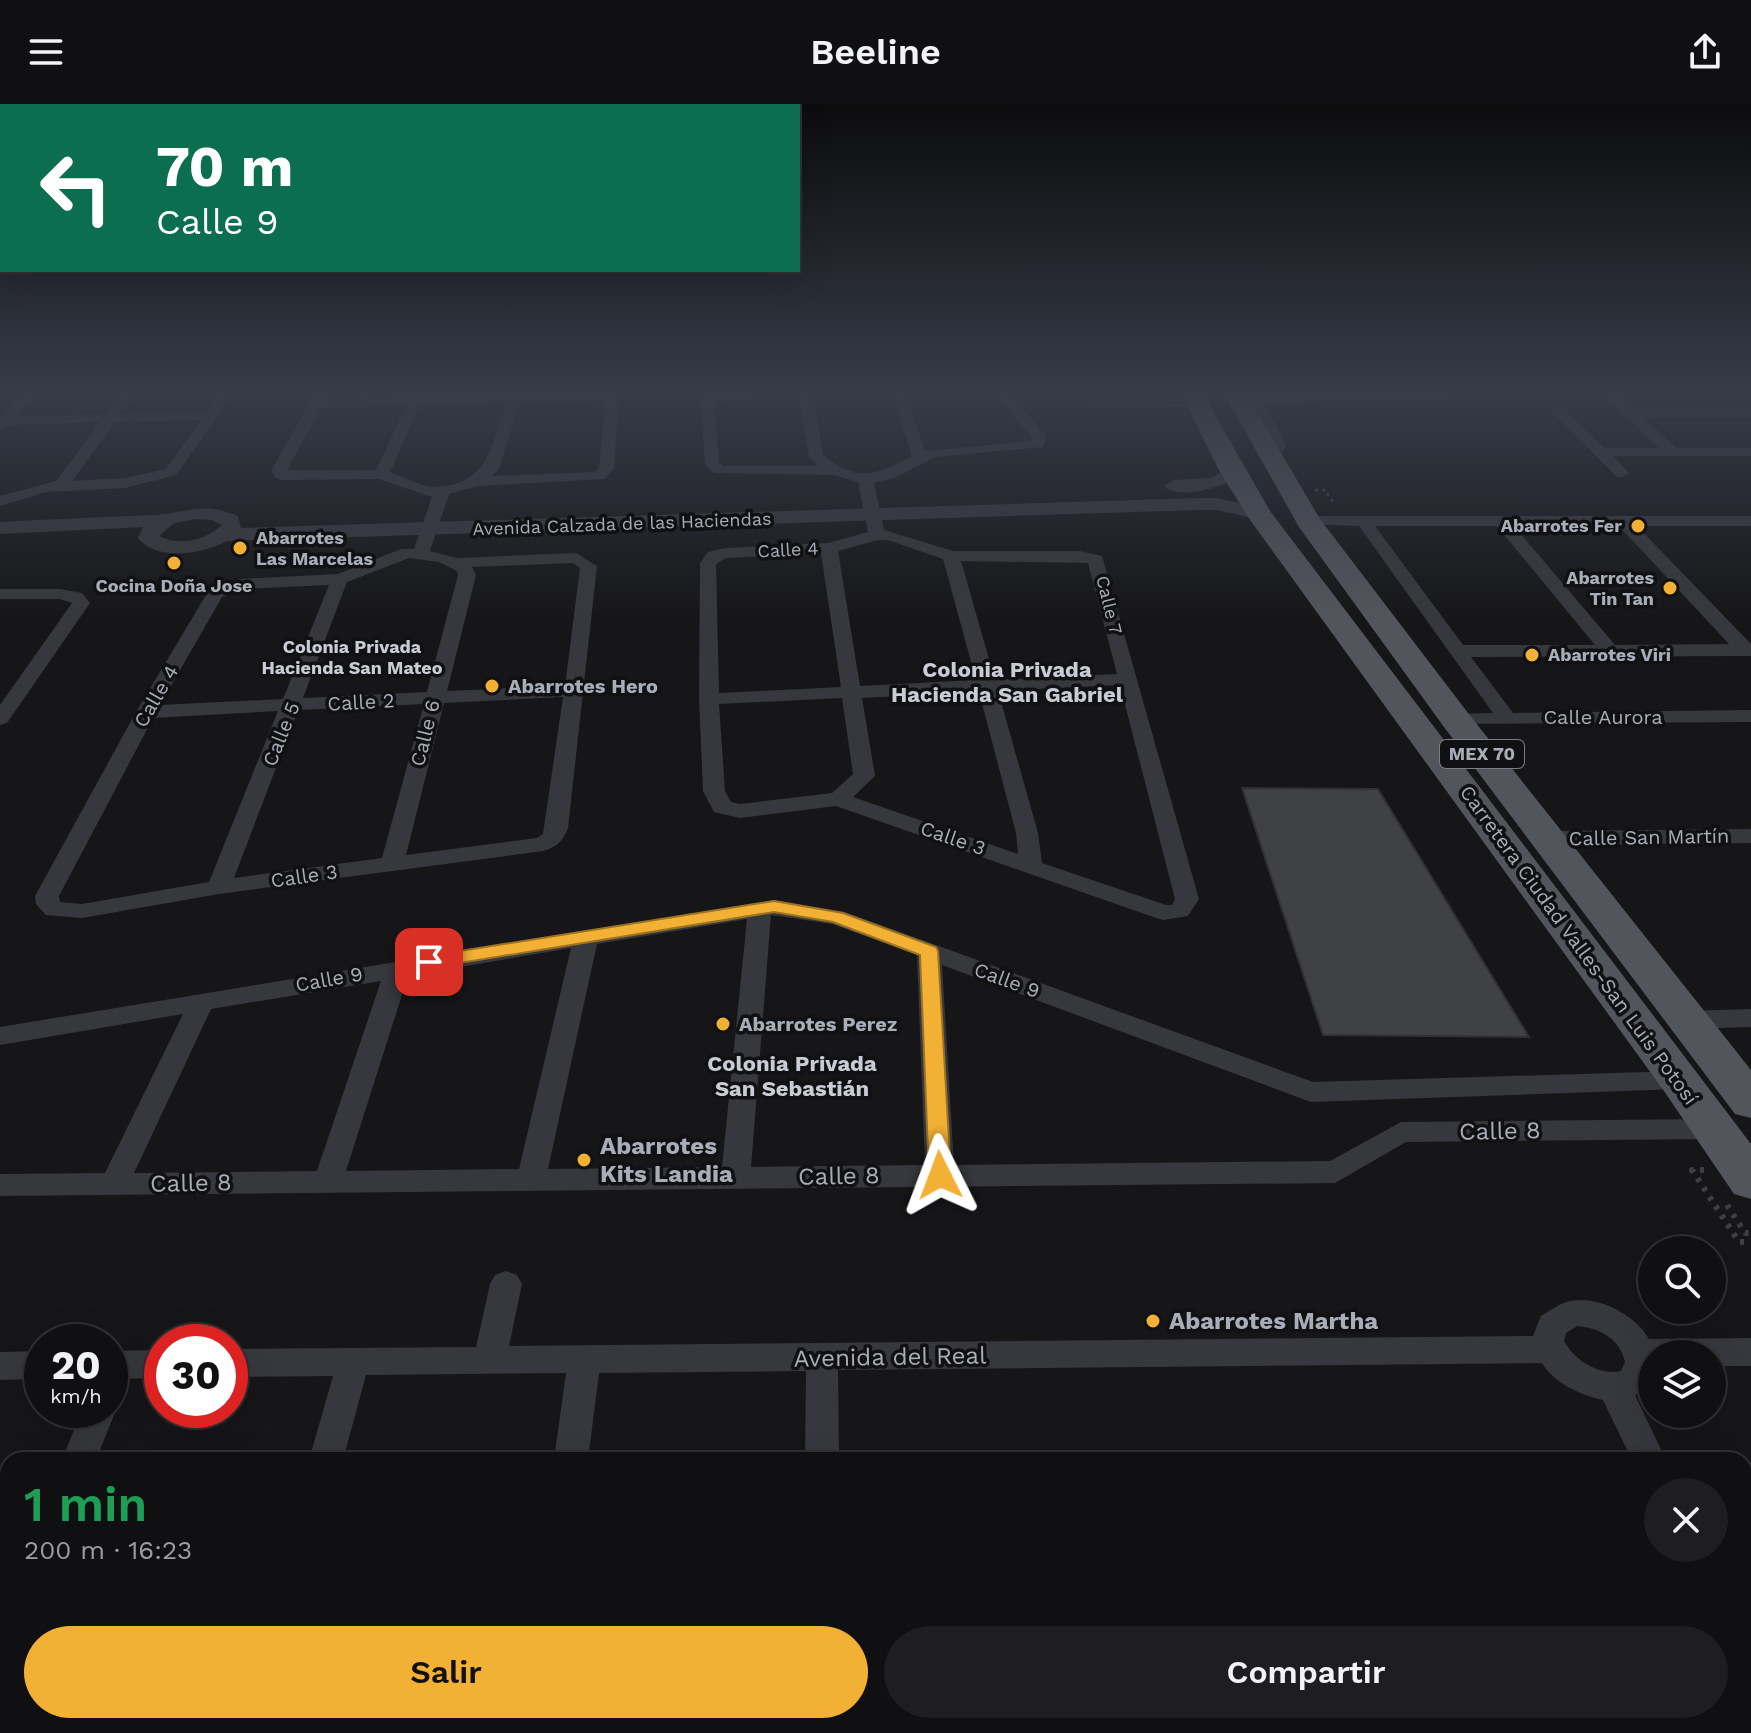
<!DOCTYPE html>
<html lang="es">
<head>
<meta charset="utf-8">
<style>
  body { margin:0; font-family:"Work Sans",sans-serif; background:#1e1e20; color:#f1f3f6; height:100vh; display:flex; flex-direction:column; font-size:30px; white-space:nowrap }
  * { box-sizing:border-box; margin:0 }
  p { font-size:26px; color:#9c9d9f }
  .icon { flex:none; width:44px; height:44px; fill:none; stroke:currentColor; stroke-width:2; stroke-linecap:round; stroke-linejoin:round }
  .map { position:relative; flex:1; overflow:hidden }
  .drawer { position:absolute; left:0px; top:1348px; width:1752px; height:282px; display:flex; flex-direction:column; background:#101012; border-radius:24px 24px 0 0; box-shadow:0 8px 32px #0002,0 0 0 2px #303032 }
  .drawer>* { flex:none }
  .banner { position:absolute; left:0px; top:0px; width:800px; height:168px; box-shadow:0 8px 32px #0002,0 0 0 2px #303032; background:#0b6e4f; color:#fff; overflow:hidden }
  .tools { position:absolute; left:1638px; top:1132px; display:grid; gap:16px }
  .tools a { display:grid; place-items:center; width:88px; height:88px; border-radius:50%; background:#101012; box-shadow:0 8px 32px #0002,0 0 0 2px #303032; font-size:40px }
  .speed { position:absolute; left:24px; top:1220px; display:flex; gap:16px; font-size:40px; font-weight:700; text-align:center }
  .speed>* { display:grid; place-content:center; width:104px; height:104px; border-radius:50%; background:#101012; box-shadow:0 8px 32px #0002,0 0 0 2px #303032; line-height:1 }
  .speed small { font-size:20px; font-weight:400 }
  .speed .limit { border:12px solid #d22; background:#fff; color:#111 }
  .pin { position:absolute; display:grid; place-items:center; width:68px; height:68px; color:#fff; margin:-34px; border-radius:16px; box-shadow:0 4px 12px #0006 }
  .me { position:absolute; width:88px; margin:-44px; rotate:357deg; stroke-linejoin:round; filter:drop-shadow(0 0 6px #0008) }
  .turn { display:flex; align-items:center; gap:28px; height:168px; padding:0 24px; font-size:36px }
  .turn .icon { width:104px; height:104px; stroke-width:2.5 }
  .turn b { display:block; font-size:56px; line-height:68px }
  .round { display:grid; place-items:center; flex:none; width:84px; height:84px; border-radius:42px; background:#1e1e20 }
  .headline { display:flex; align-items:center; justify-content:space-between; height:136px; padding:0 24px }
  h1 { font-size:48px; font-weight:600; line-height:60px; color:#1e9e55 }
  .primary-button { display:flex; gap:16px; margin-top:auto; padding:16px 24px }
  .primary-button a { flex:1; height:92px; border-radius:48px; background:#f2b134; color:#111; font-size:32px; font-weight:600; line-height:92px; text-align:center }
  .primary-button a+a { background:#1e1e20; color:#f1f3f6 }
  header { display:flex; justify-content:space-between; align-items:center; height:104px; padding:0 24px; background:#101012; font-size:36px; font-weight:600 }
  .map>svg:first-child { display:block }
  .building { fill:#404145; stroke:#303034; stroke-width:2 }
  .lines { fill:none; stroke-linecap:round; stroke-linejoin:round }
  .path-far1 { stroke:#3d3f44; stroke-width:3; stroke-dasharray:3 4; stroke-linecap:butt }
  .path { stroke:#3d3f44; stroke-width:6; stroke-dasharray:4 7; stroke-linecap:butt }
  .service { fill:#37383d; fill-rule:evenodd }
  .minor { fill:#37383d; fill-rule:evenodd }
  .tertiary { fill:#37383d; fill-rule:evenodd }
  .primary { fill:#53555c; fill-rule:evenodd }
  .route { fill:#f2b134; stroke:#9d7322; stroke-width:2 }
  .poi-dot { fill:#f2b134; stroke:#111113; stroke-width:3 }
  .labels { text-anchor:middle; stroke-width:7; stroke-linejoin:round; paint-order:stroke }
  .far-street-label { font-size:18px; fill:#a8adb8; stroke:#111113 }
  .far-poi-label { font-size:18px; font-weight:bold; fill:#a8adb8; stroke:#111113; text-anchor:end }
  .far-neighbourhood-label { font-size:18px; font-weight:bold; fill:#c9ccd4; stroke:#111113 }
  .shield { fill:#111113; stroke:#7b7e86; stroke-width:2 }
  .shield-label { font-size:18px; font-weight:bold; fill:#a8adb8 }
  .poi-label { font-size:20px; font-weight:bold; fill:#a8adb8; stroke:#111113; text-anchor:start }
  .street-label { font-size:20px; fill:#a8adb8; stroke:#111113 }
  .neighbourhood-label { font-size:22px; font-weight:bold; fill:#c9ccd4; stroke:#111113 }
  .near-street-label { font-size:24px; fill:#a8adb8; stroke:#111113 }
  .near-poi-label { font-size:24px; font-weight:bold; fill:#a8adb8; stroke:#111113; text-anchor:start }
</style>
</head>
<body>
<header><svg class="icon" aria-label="menu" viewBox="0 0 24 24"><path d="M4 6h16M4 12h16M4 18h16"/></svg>Beeline<svg class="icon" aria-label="share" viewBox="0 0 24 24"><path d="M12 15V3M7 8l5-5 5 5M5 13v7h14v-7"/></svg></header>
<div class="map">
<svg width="1751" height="1629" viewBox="0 0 1751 1629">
  <rect width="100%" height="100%" fill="#161618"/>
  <path class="building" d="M1242 684 1378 685 1529 933 1323 931Z"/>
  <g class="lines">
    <path class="path-far1" d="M1315 386H1325L1334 399"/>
    <g class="path">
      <path d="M1704 1066H1692L1739 1138H1751"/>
      <path d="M1727 1101 1745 1129H1751"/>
    </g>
    <path class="service" d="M1198 300 1200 301V303L1091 304 1088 302 1091 300Z"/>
    <g class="minor">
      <path d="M24 288H39L17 312 107 310 123 288H137L121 309 207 307 220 288H234L176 371 125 384 46 388 0 402V392L56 377 100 318 9 321 0 327V314ZM201 316 166 365 125 374 72 377 115 318Z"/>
      <path d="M316 288H330L326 296 410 293 412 288H426L424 293 509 288H619L614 365 604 375 477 382 449 390 430 447 457 454 576 449 597 462 568 724C563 737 557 743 543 747L219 790 82 814 46 811 36 800 35 792 136 608 209 486 240 475 338 470 401 445H414L432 393 379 375 281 376 276 374 271 367ZM605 296 599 364 595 368 492 372 499 365 519 299ZM506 299C492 339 490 380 437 383 423 384 403 373 390 368L420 301ZM406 302 376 366H287L321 304ZM409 454 439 458 457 467 458 471 427 588 303 594 347 478ZM573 459 580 464 565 582 447 587 476 471 472 463ZM329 481 283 595 160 601 222 493 243 485ZM563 593 543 730 537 734 406 751 444 599ZM424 600 382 754 234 774 298 606ZM278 607 209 778 82 800 60 798 59 792 153 614Z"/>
      <path d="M700 288H889L882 292 813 294 823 351C857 379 877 371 912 352L892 288H906L925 347 1031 337 1032 333 993 288H1008L1046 332 1043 343 935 353 897 373 874 379 884 426 953 447H1080L1102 452 1199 795 1188 812 1164 816 1156 814 836 702 740 714 714 708 703 687 699 595 700 459 708 448 726 444 828 439 868 428 858 378 834 371 714 369 705 360ZM799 294 809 353 818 362H723L719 359 714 297ZM878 436H888L943 455 976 576 860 582 838 447ZM821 449 841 583 719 589 716 460 726 454ZM961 457 1088 459 1117 570 995 576ZM1120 581 1175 795 1172 801H1166L1042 759 1038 729 998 587ZM979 588 1016 729 1018 750 853 693 875 672 862 594ZM842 594 853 670 832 689 740 700 731 698 725 687 719 600Z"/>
      <path d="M1246 288H1260L1262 292H1304L1318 288H1463L1450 296H1320L1304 300H1266L1286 342 1275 358 1270 359 1263 355 1272 342Z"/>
      <path d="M1600 288H1615L1633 305H1751V313H1643L1676 344H1751V352H1613L1629 369 1621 374 1616 372 1549 305 1561 302 1604 344H1659Z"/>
      <path d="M1308 412H1751V422H1637L1751 540V552L1471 553 1513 609 1751 606V618L1449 620 1446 616 1456 610 1493 609 1359 422 1302 420 1300 417ZM1375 422H1497L1595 541H1463ZM1514 422H1619L1729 540 1615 541Z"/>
      <path d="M0 485H60L82 489 90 499 7 619 0 621V601L72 499 60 495H0Z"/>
      <path d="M1751 725V739L1547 741 1536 734 1547 727Z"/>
      <path d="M774 796 845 808 1313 978 1680 967 1690 969 1694 976 1690 983 1680 985 1311 998 942 861 954 1061 1330 1057 1401 1018 1714 1015 1724 1018 1728 1025 1724 1032 1714 1035 1406 1038 1335 1079 0 1092V1070L105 1069 183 910 0 941V923ZM771 811 832 820 917 851 925 1061 751 1063ZM747 815 722 1063 548 1065 597 840ZM571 844 519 1065 346 1067 408 872ZM381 877 317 1067 134 1069 211 905Z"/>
      <path d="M1751 905V923L1687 925 1678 922 1674 916 1678 910 1687 907Z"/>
      <path d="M506 1167 517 1171 522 1180 509 1242 1533 1232 1541 1212C1550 1207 1560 1199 1570 1197 1598 1191 1636 1211 1649 1235L1751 1234V1262H1712V1250H1652V1272L1644 1287 1635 1291 1666 1356H1632L1603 1296C1580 1291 1554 1279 1542 1259L838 1266 839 1356H805L806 1267 599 1269 588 1356H554L566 1269 366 1271 343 1356H309L333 1272 230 1273V1245L476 1243 490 1180 495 1171ZM1577 1222C1600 1224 1620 1235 1625 1258L1621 1267C1599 1272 1574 1256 1564 1237L1566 1229Z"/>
      <path d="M162 1246V1274L110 1275V1247Z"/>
      <path d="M42 1247V1275L0 1276V1248Z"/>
      <path d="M110 1295 116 1306 96 1356H62L82 1306H110Z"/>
      <path d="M8 1518V1574L0 1577V1521Z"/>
      <path d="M232 1622H272L270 1629H230Z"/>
    </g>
    <g class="tertiary">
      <path d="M1233 362 1242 368C1229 383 1179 397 1164 382L1174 376 1210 374Z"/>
      <path d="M1198 394H1218L1266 406 1269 410 1259 416 1218 406H1198L227 437C202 450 158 458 138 434L143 423 0 430V418C51 415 103 413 154 411 190 409 200 397 238 412L241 424ZM195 415 212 416 222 421C206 436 179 443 159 432L174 419Z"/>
    </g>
    <g class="primary">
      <path d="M1180 288H1202L1270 407 1751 1040V1095L1734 1090 1664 987 1250 416 1220 368Z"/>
      <path d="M1223 288H1245L1320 415 1468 609 1751 966V1014L1735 1010 1444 623 1299 423Z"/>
    </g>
  </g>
  <linearGradient id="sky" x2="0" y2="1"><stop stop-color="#0c0c0d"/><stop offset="0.56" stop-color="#363c48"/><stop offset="1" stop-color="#363c48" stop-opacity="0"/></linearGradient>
  <rect width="1751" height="516" fill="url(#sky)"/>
  <path class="route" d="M774 797 843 809 936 843 938 847 951 1071 948 1077 940 1080 933 1077 929 1071 920 851 833 818 774 808 429 864 420 858 429 852Z"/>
  <g class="poi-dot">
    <circle cx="1638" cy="422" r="8"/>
    <circle cx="240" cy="444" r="8"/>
    <circle cx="174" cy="459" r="8"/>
    <circle cx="1670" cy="484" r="8"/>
    <circle cx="1532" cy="551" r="8"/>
    <circle cx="492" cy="582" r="8"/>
    <circle cx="723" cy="920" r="8"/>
    <circle cx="584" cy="1056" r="8"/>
    <circle cx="1153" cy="1217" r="8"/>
  </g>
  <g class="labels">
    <g class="far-street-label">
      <text transform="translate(622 420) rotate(-2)" y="6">Avenida Calzada de las Haciendas</text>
      <text transform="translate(788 446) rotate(-3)" y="6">Calle 4</text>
      <text transform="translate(1109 501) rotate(76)" y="6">Calle 7</text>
    </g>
    <g class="far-poi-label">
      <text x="1622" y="428">Abarrotes Fer</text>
      <text x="256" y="440" text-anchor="start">Abarrotes<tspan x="256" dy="21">Las Marcelas</tspan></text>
      <text x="1654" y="480">Abarrotes<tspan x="1654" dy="21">Tin Tan</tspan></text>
      <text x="174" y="488" text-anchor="middle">Cocina Doña Jose</text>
      <text x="1548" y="557" text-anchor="start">Abarrotes Viri</text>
    </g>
    <g class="far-neighbourhood-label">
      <text x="352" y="549">Colonia Privada<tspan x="352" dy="21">Hacienda San Mateo</tspan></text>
    </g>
    <rect class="shield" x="1440" y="636" width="84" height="28" rx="6"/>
    <g class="shield-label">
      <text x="1482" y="656">MEX 70</text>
    </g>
    <g class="poi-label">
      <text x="508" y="589">Abarrotes Hero</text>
      <text x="739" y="927">Abarrotes Perez</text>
    </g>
    <g class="street-label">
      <text transform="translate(156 592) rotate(-60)" y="7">Calle 4</text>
      <text transform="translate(361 598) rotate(-3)" y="7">Calle 2</text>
      <text x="1603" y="620">Calle Aurora</text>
      <text transform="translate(425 629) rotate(-76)" y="7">Calle 6</text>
      <text transform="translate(281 630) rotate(-68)" y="7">Calle 5</text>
      <text transform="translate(1649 733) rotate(-1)" y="7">Calle San Martín</text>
      <text transform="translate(953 734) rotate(19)" y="7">Calle 3</text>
      <text transform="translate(304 772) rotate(-8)" y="7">Calle 3</text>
      <text transform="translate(1579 841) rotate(54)" y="7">Carretera Ciudad Valles-San Luis Potosí</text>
      <text transform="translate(329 875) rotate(-10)" y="7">Calle 9</text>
      <text transform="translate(1007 876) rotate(20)" y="7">Calle 9</text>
    </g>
    <g class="neighbourhood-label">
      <text x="1007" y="573">Colonia Privada<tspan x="1007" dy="25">Hacienda San Gabriel</tspan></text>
      <text x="792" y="967">Colonia Privada<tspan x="792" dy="25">San Sebastián</tspan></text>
    </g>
    <g class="near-street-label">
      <text transform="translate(1500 1027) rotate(-1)" y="8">Calle 8</text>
      <text transform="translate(839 1072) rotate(-1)" y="8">Calle 8</text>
      <text transform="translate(191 1079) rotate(-1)" y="8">Calle 8</text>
      <text transform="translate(890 1253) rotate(-1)" y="8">Avenida del Real</text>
    </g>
    <g class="near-poi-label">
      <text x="600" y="1050">Abarrotes<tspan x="600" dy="28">Kits Landia</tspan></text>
      <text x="1169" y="1225">Abarrotes Martha</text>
    </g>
  </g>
</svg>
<div class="tools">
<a><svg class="icon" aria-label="search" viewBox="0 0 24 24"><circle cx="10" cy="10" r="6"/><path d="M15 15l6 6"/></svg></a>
<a><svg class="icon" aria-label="layers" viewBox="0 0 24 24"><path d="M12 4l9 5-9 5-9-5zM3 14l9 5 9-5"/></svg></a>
</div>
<div class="speed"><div>20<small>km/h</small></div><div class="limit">30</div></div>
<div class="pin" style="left:429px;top:858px;background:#d93025"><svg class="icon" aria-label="arrive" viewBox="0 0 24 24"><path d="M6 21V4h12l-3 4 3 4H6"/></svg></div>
<svg class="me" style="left:940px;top:1071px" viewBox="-20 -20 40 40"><path d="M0-17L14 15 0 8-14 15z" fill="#f2b134" stroke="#fff" stroke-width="4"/></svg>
<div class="banner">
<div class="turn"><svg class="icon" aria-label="left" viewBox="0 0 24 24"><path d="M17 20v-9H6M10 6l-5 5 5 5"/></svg><div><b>70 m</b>Calle 9</div></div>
</div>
<section class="drawer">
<div class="headline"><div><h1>1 min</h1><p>200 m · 16:23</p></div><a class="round"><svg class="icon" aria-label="close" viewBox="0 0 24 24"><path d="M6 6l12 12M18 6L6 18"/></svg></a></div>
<div class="primary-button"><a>Salir</a><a>Compartir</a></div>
</section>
</div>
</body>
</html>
